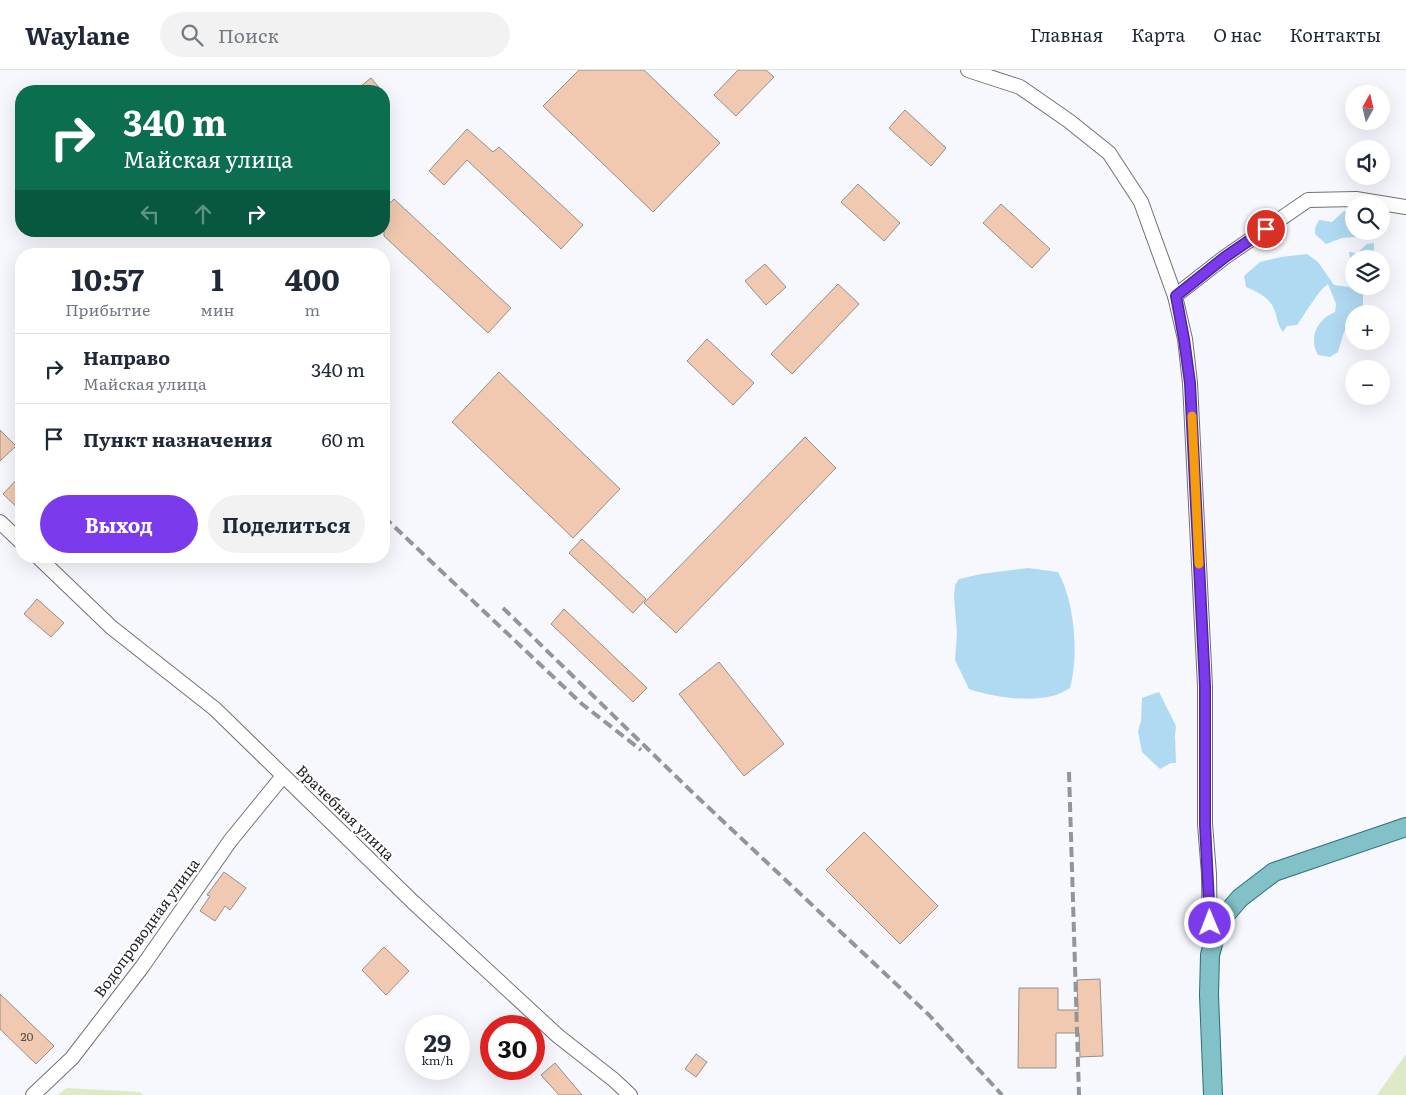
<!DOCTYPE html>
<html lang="ru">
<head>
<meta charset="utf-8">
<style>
  body { margin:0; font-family:Literata,serif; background:#f2f2f3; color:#1f2937; height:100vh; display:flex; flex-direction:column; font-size:19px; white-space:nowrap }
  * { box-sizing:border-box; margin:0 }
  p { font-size:16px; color:#747a83 }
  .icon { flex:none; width:28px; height:28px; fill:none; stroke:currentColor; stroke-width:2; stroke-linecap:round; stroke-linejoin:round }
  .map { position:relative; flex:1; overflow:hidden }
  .side { position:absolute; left:15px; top:178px; width:375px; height:315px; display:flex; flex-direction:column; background:#fff; border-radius:20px; box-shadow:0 5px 20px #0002 }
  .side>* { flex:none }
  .guide { position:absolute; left:15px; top:15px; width:375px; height:152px; border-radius:20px; box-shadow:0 5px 20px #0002; background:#0b6e4f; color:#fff; overflow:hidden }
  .needle { width:32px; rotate:8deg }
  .tools { position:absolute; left:1345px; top:15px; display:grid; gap:10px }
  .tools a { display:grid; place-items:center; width:45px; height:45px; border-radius:50%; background:#fff; box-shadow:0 5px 20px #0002; font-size:25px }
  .speed { position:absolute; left:405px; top:945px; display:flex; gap:10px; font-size:25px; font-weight:700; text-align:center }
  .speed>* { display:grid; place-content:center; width:65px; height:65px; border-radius:50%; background:#fff; box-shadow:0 5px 20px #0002; line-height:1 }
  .speed small { font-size:12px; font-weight:400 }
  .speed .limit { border:8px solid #d22; background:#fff; color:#111 }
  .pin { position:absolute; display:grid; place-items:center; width:42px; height:42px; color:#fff; margin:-21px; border:2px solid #fff; border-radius:50%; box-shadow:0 1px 5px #0007 }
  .me { position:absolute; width:55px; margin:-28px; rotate:359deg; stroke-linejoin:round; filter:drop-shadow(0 0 4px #0008) }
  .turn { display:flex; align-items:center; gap:18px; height:105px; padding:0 25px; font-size:22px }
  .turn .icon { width:65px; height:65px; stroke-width:2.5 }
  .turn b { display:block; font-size:35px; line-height:42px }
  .lanes { display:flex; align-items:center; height:48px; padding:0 25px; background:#0003; justify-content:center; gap:25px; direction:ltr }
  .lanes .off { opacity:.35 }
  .eta { display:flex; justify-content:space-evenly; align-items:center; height:85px; text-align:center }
  .eta b { font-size:30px; font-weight:700; line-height:35px }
  .action { display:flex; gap:10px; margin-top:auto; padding:10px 25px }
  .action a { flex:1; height:58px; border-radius:30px; background:#7c3aed; color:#fff; font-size:20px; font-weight:700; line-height:58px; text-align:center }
  .action a+a { background:#f2f2f3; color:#1f2937 }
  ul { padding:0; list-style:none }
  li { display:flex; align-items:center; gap:15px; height:70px; padding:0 25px; border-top:1px solid #e0e1e3 }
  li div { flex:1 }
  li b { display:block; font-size:19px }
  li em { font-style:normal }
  header { display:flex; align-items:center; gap:30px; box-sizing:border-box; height:70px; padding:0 25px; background:#fff; border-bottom:1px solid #e0e1e3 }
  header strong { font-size:24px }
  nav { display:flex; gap:28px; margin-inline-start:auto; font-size:18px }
  .search { width:350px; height:45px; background:#f2f2f3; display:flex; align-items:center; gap:12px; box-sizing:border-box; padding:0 18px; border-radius:28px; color:#747a83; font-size:19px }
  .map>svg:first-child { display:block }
  .green { fill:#dee9c7 }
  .water { fill:#b0daf2 }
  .building { fill:#f0c9b0; stroke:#948f8c }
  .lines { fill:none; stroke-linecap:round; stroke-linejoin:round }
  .minor-casing { stroke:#707175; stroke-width:16 }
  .major-casing { stroke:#2c6f79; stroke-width:20 }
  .minor { stroke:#fff; stroke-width:14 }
  .major { stroke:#83c1c9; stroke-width:18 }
  .rail { stroke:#949598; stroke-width:4; stroke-dasharray:10 5; stroke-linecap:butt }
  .route-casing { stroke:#51269a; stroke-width:12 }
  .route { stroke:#7c3aed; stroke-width:9 }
  .slow { stroke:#f59e0b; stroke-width:9 }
  .labels { text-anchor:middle; stroke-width:4; stroke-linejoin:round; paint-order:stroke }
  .number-label { font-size:12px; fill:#574e48 }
  .street-label { font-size:15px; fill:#242526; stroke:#fff }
</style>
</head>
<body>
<header>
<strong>Waylane</strong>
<div class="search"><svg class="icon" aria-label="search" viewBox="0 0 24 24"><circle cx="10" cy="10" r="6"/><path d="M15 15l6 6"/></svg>Поиск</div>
<nav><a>Главная</a><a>Карта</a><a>О нас</a><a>Контакты</a></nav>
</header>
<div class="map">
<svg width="1406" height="1025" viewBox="0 0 1406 1025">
  <rect width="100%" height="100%" fill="#f7f8fd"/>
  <g class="green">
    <path d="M1406 984V1025H1377Z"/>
    <path d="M67 1018 140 1022 143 1025H57Z"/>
  </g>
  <g class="water">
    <path d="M1344 141 1354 143V161H1369L1370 166 1342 168 1326 174 1315 164V158L1319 150 1332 152Z"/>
    <path d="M1374 173V189H1354V209L1349 182 1357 183 1367 174Z"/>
    <path d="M1307 184 1318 192 1334 215 1349 217 1363 223V238L1357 244H1354V248L1344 262 1338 282 1330 287 1318 285C1308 268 1317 249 1335 242L1336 234 1328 214C1317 222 1306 243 1297 255L1287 256 1283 262C1276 252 1278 248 1274 239 1270 228 1256 221 1246 217L1244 206 1260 192 1281 187Z"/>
    <path d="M1028 498 1058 502C1075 532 1079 586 1070 618 1065 621 1058 625 1052 626 1028 632 992 627 969 619L955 590 957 563 954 527 955 515 959 509 981 504Z"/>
    <path d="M1159 622 1176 656 1175 666 1176 693H1171L1160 699 1142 682 1138 661 1141 651 1142 628Z"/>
  </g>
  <g class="building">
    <path d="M579 0H644L720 73 653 142 543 36Z"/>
    <path d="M738 0H766L774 7 736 46 714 25Z"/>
    <path d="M371 8 382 21H355Z"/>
    <path d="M905 40 946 78 931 96 889 58Z"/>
    <path d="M467 59 493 82 499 77 583 155 561 179 467 90 444 115 429 101Z"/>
    <path d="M858 114 900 153 884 171 841 132Z"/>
    <path d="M394 129 511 238 488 263 384 166V139Z"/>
    <path d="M1001 134 1050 179 1032 198 983 153Z"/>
    <path d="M765 194 786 217 766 235 745 211Z"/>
    <path d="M838 214 859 234 792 304 771 284Z"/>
    <path d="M707 269 754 313 733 335 687 291Z"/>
    <path d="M499 302 620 419 573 468 452 352Z"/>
    <path d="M0 360 16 376 0 391Z"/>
    <path d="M805 367 836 398 676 563 644 533Z"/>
    <path d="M21 405V441L3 424Z"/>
    <path d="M582 469 646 529 633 543 569 483Z"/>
    <path d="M37 529 64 553 51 567 24 544Z"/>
    <path d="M564 539 647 618 633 632 551 554Z"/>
    <path d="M719 592 784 674 744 706 679 624Z"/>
    <path d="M864 762 938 836 900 874 826 800Z"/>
    <path d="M224 802 246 818 230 840 225 836 215 851 200 841 210 826 207 825Z"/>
    <path d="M384 877 409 901 386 925 362 900Z"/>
    <path d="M1100 909 1103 986 1080 987 1079 963H1056V998H1018L1019 918H1058V940H1078L1077 910Z"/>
    <path d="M0 924 54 976 36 994 0 959Z"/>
    <path d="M696 984 707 992 696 1007 685 999Z"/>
    <path d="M555 993 582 1025H559L541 1005Z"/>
  </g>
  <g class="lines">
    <defs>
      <g id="minor">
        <path d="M968 0 1020 17 1069 51 1109 83 1141 132 1175 226 1185 269 1190 313 1205 616V754L1209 804 1210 874"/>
        <path d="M1175 226 1225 187 1308 130 1356 129 1406 137"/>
        <path d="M0 452 21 472"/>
        <path d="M37 486 111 557 215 639 413 832 558 966 614 1010 630 1025"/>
        <path d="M33 1025 72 988 142 897 230 771 283 706"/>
      </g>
      <path id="major" d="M1213 1025 1209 925 1210 885 1216 863 1227 843 1240 828 1274 802 1406 757"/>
    </defs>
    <use href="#minor" class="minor-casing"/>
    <use href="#major" class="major-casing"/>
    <use href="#minor" class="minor"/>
    <use href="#major" class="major"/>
    <g class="rail">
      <path d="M384 447 582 634 641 680"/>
      <path d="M503 538 692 722 929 945 1002 1025"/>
      <path d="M1069 702 1079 1025"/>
    </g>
  </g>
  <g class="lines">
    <defs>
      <path id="route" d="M1210 853 1205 754V616L1190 313 1184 269 1176 226 1225 187 1266 159"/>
    </defs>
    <use href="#route" class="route-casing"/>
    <use href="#route" class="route"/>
    <path class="slow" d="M1192 346 1199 494"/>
  </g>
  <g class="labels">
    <g class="number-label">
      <text x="27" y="971">20</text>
    </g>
    <g class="street-label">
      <text transform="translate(345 743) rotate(44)" y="5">Врачебная улица</text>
      <text transform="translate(147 858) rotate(-54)" y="5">Водопроводная улица</text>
    </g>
  </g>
</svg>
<div class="tools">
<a><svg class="needle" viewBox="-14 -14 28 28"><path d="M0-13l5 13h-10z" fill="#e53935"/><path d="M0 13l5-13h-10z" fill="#747a83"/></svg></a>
<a><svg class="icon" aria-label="sound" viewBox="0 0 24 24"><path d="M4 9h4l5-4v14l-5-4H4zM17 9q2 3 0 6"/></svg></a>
<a><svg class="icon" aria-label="search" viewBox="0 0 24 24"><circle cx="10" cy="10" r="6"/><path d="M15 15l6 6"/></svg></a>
<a><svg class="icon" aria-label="layers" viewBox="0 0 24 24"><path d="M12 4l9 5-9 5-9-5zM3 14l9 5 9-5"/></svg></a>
<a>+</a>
<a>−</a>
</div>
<div class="speed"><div>29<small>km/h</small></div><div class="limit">30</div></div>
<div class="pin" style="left:1266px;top:159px;background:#d93025"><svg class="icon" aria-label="arrive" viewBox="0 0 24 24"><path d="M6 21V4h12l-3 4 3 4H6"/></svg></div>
<svg class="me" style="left:1210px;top:853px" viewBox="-20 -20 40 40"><circle r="17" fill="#7c3aed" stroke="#fff" stroke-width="3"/><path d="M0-11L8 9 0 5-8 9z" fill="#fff"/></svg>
<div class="guide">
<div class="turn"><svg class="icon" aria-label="right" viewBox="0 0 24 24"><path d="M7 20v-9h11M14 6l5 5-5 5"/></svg><div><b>340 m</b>Майская улица</div></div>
<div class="lanes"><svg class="icon off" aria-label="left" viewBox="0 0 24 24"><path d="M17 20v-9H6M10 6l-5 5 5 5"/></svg><svg class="icon off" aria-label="ahead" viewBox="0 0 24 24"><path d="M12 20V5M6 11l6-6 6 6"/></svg><svg class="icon" aria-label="right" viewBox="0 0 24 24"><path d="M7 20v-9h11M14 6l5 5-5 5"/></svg></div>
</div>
<section class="side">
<div class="eta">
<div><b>10:57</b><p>Прибытие</p></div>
<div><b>1</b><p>мин</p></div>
<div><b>400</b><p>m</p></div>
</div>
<ul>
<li><svg class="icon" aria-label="right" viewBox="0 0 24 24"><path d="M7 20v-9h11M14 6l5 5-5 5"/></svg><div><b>Направо</b><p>Майская улица</p></div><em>340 m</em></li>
<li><svg class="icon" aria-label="arrive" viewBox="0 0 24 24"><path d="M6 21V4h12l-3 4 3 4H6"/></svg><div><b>Пункт назначения</b></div><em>60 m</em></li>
</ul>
<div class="action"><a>Выход</a><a>Поделиться</a></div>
</section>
</div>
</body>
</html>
